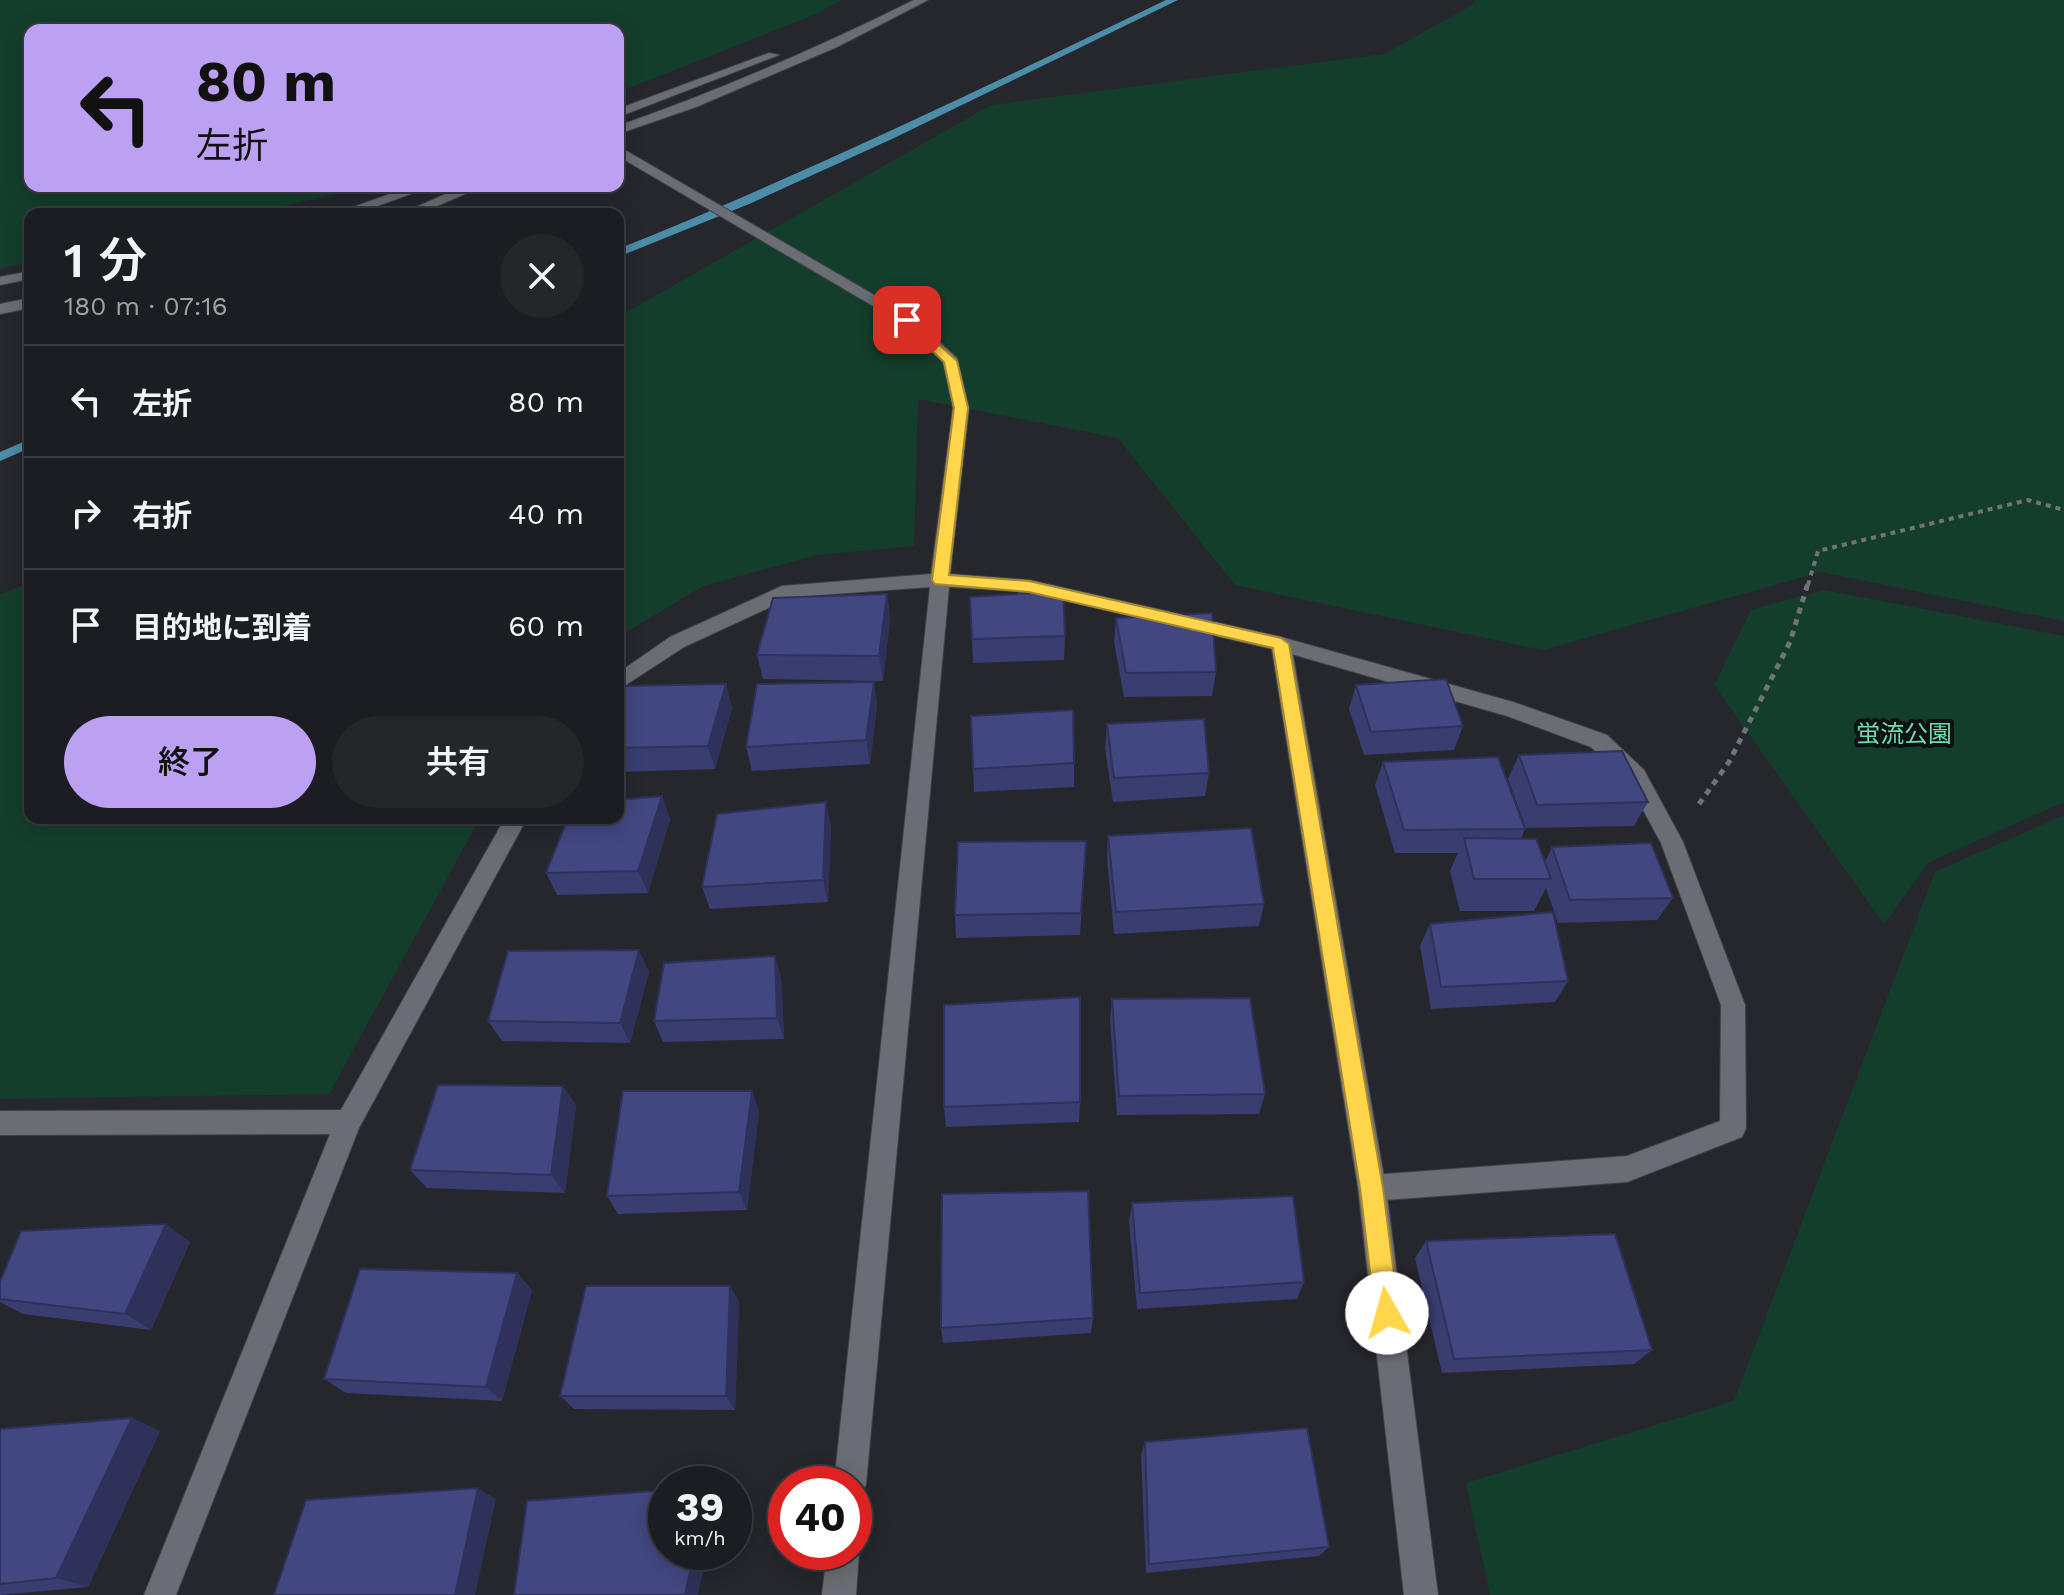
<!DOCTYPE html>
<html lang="ja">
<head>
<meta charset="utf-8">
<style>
  body { margin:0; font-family:"Work Sans","Noto Sans JP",sans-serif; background:#25262a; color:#f1f3f6; height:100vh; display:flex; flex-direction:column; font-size:30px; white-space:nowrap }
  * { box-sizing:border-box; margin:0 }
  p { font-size:26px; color:#a0a2a5 }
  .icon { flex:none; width:44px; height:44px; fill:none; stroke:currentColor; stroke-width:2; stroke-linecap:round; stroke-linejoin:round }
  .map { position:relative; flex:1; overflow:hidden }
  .side { position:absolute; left:24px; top:208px; width:600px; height:616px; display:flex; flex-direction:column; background:#1c1d22; border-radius:16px; box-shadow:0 4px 20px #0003,0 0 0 2px #3a3b40 }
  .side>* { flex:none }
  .hud { position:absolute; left:24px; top:24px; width:600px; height:168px; border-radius:16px; box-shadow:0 4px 20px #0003,0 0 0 2px #3a3b40; background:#bca0f2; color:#111; overflow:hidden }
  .speed { position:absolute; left:648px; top:1466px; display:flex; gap:16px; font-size:40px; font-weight:700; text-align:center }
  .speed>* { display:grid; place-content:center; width:104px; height:104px; border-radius:50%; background:#1c1d22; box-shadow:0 4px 20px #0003,0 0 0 2px #3a3b40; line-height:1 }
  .speed small { font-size:20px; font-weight:400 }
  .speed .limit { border:12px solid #d22; background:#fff; color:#111 }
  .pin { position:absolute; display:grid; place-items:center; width:68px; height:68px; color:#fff; margin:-34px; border-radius:16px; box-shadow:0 4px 12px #0006 }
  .me { position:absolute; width:88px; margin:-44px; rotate:353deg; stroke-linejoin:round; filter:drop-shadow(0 0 6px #0008) }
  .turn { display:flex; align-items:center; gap:28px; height:168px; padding:0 40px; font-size:36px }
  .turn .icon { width:104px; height:104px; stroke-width:2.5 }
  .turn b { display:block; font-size:56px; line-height:68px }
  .round { display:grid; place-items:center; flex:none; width:84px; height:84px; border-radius:42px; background:#25262a }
  .overview { display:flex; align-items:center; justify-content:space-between; height:136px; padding:0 40px }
  h1 { font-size:48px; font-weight:600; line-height:60px }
  .button { display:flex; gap:16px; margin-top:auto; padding:16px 40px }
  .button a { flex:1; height:92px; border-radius:48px; background:#bca0f2; color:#111; font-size:32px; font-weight:600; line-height:92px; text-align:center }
  .button a+a { background:#25262a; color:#f1f3f6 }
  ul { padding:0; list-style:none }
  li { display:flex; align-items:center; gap:24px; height:112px; padding:0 40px; border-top:2px solid #3a3b40 }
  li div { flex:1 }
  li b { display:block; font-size:30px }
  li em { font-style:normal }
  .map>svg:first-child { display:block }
  .green { fill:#143e2c }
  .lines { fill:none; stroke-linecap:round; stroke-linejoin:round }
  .stream { fill:#4b8ca7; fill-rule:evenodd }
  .minor-casing { stroke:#414247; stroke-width:2 }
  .tertiary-casing { stroke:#414247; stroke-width:2 }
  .path-far1 { stroke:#727378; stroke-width:4; stroke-dasharray:5 5; stroke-linecap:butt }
  .path { stroke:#727378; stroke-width:5; stroke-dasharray:6 6; stroke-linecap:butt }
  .minor { fill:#6b6d74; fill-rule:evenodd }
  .tertiary { fill:#6b6d74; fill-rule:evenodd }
  .wall { fill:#393d70 }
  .shaded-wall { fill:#2e325b }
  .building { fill:#424782; stroke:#2e325b; stroke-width:2 }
  .route { fill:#ffd54a; stroke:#a68a30; stroke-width:2 }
  .labels { text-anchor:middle; stroke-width:8; stroke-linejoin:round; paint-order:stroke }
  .park-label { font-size:24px; fill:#6cdeab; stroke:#0f1013 }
</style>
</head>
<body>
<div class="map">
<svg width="2064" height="1595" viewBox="0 0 2064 1595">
  <rect width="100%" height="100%" fill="#26272d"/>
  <g class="green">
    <path d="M0 0H841L814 15 618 92V30H30V186H371L250 214H30V262L0 269Z"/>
    <path d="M1475 0H2064V621L1821 572 1542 650 1235 585 1118 438 918 399 914 546 817 555 703 586 618 637V317L991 105 1384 54 1472 5Z"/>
    <path d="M30 582V818H480L329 1094 0 1099V595Z"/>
    <path d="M1824 590 2064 636V802L1929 862 1884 924 1714 685 1751 610Z"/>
    <path d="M2064 815V1595H1490L1466 1483 1734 1401 1935 872Z"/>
  </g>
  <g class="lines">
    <g class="stream">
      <path d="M1166 0H1178L892 139 749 204 618 257V249C805 174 985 87 1166 0Z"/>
      <path d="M30 439V448L0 461V452Z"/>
    </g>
    <defs>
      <g id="minor">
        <path d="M914 0H928L837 47 696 107 618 134V126C720 90 818 48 914 0Z"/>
        <path d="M769 53 779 55 618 117V109Z"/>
        <path d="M618 146 912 317 957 358 969 408 950 574 1029 580 1281 637 1513 702 1607 735 1644 770 1683 842 1745 1005 1746 1128 1742 1137 1627 1182 1372 1201 1362 1197 1358 1188 1362 1179 1372 1175 1627 1156 1720 1121 1721 1005 1661 843 1628 782 1591 747 1507 716 1281 651 1029 592 949 587 866 1484 861 1495 854 1498V1484H834L930 587 792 597 684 647 618 690V673L670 637 782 586 931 574 953 408 943 362 902 323 618 156Z"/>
        <path d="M412 186H433L355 214H334Z"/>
        <path d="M464 186H483L419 214H400Z"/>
        <path d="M30 271V279L0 285V277Z"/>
        <path d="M30 298V308L0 314V304Z"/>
        <path d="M505 818H527L359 1128 176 1595H144L330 1134 0 1135V1111L341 1110Z"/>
        <path d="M854 1540 859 1552 856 1595H822L827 1552H854Z"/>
      </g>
      <path id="tertiary" d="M1281 637 1291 644 1386 1188 1438 1595H1404L1358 1188 1271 644Z"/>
    </defs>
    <use href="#minor" class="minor-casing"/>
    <use href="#tertiary" class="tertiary-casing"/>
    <path class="path-far1" d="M1808 585 1818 551 2028 500 2064 510"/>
    <path class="path" d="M1699 804 1729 762 1790 642 1808 583"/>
    <use href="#minor" class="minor"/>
    <use href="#tertiary" class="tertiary"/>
  </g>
  <g class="wall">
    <path d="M887 594 890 619 883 681 763 679 757 655Z"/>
    <path d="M970 597 1065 636 1064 660 973 663Z"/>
    <path d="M1116 618 1216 672 1212 696 1124 697 1114 642Z"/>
    <path d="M874 682 877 706 870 764 752 771 746 747Z"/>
    <path d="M726 684 732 708 715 769 618 772V696Z"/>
    <path d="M1356 685 1463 726 1454 750 1364 755 1349 709Z"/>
    <path d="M1107 724 1209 773 1205 796 1113 802 1105 748Z"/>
    <path d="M1519 755 1648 802 1634 826 1526 828 1508 779Z"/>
    <path d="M1383 762 1525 829 1521 839 1545 862 1552 847 1673 898 1657 920 1558 923 1546 888 1534 911H1460L1450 871 1458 853H1395L1375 785Z"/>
    <path d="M1074 763V787L974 792 973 769Z"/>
    <path d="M662 796 670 819 648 893 557 895 546 873Z"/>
    <path d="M831 825 828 902 710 909 702 887Z"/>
    <path d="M1108 836 1264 904 1259 926 1114 934 1107 859Z"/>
    <path d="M1086 841 1080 935 956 938 955 915Z"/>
    <path d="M1430 924 1568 981 1555 1002 1431 1009 1420 946Z"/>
    <path d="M649 972 630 1043 502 1041 488 1021Z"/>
    <path d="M781 977 784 1039 663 1042 654 1021Z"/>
    <path d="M1112 999 1265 1094 1259 1114 1117 1115 1110 1020Z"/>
    <path d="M1080 1102 1079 1122 946 1127 944 1107Z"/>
    <path d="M576 1105 565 1193 427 1188 410 1170Z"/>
    <path d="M759 1111 747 1210 618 1214 607 1196Z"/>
    <path d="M1132 1203 1304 1282 1297 1299 1137 1309 1129 1221Z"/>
    <path d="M1426 1241 1652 1350 1634 1364 1442 1373 1415 1258Z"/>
    <path d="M190 1242 151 1330 23 1314 0 1302V1282Z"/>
    <path d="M517 1273 532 1290 502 1401 346 1393 324 1379Z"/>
    <path d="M730 1286 739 1302 735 1410 574 1409 560 1396Z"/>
    <path d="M1093 1318 1091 1333 943 1343 941 1328Z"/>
    <path d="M132 1418 160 1431 88 1587 0 1595V1429Z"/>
    <path d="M1145 1442 1329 1547 1319 1556 1146 1573 1141 1455Z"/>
  </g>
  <g class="shaded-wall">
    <path d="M887 594 890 619 883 681 879 656Z"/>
    <path d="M874 682 877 706 870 764 866 740Z"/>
    <path d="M726 684 732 708 715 769 708 746Z"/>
    <path d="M662 796 670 819 648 893 638 871Z"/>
    <path d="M826 802 831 825 828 902 823 880Z"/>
    <path d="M639 950 649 972 630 1043 620 1023Z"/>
    <path d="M775 956 781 977 784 1039 777 1018Z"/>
    <path d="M563 1086 576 1105 565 1193 551 1175Z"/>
    <path d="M752 1091 759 1111 747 1210 739 1192Z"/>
    <path d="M166 1224 190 1242 151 1330 125 1314Z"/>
    <path d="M517 1273 532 1290 502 1401 486 1387Z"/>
    <path d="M730 1286 739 1302 735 1410 726 1396Z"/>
    <path d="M132 1418 160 1431 88 1587 56 1578Z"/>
    <path d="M478 1488 496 1499 475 1595H455Z"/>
    <path d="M694 1552H707L698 1595H685Z"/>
  </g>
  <g class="building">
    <path d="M1063 591 1065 636 972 639 970 597Z"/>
    <path d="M887 594 879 656 757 655 773 598Z"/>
    <path d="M1212 613 1216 672 1126 673 1116 618Z"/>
    <path d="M1446 679 1463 726 1371 732 1356 685Z"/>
    <path d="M874 682 866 740 746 747 757 684Z"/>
    <path d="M726 684 708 746 618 748V696L622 686Z"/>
    <path d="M1073 710 1074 763 973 769 971 716Z"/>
    <path d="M1204 719 1209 773 1114 778 1107 724Z"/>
    <path d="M1622 751 1648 802 1537 805 1519 755Z"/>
    <path d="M1498 757 1525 829 1404 830 1383 762Z"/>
    <path d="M662 796 638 871 546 873 568 818H618V800Z"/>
    <path d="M826 802 823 880 702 887 717 814Z"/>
    <path d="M1251 828 1264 904 1116 912 1108 836Z"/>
    <path d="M1464 838 1536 839 1551 879H1474Z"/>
    <path d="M1086 841 1081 913 955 915 958 842Z"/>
    <path d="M1651 843 1673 898 1570 900 1552 847Z"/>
    <path d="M1553 912 1568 981 1441 987 1430 924Z"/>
    <path d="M639 950 620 1023 488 1021 508 951Z"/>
    <path d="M775 956 777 1018 654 1021 664 963Z"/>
    <path d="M1080 997V1102L944 1107V1005Z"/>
    <path d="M1250 998 1265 1094 1119 1096 1112 999Z"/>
    <path d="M438 1085 563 1086 551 1175 410 1170Z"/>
    <path d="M623 1091H752L739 1192 607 1196Z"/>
    <path d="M1088 1191 1093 1318 941 1328 942 1194Z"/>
    <path d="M1293 1196 1304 1282 1140 1293 1132 1203Z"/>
    <path d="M166 1224 125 1314 0 1299V1282L21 1231Z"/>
    <path d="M1615 1234 1652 1350 1454 1359 1426 1241Z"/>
    <path d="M360 1269 517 1273 486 1387 324 1379Z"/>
    <path d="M586 1286H730L726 1396H560Z"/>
    <path d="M132 1418 56 1578 0 1584V1429Z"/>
    <path d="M1307 1428 1329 1547 1149 1564 1145 1442Z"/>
    <path d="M478 1488 455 1595H274L306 1500Z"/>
    <path d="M666 1490V1552H694L685 1595H514L527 1501Z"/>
  </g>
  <path class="route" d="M907 316 957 361 968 408 949 575 1029 581 1281 638 1289 644 1383 1188 1399 1313 1395 1322 1387 1325 1378 1322 1375 1313 1360 1188 1273 648 1029 592 935 584 932 580 954 408 944 362 902 323 901 320Z"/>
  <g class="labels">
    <g class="park-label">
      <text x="1904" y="742">蛍流公園</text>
    </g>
  </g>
</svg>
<div class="speed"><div>39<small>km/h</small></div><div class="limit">40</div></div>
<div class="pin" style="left:907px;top:320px;background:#d93025"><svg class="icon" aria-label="arrive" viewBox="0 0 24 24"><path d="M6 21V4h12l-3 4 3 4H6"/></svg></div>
<svg class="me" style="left:1387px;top:1313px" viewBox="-20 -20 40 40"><circle r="19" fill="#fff"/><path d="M0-13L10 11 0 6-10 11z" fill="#ffd54a"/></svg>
<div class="hud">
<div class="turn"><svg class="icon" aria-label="left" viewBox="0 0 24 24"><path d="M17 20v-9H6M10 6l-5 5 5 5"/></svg><div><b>80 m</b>左折</div></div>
</div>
<section class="side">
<div class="overview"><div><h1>1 分</h1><p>180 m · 07:16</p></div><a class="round"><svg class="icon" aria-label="close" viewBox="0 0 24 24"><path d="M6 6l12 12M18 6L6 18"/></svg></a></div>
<ul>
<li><svg class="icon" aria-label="left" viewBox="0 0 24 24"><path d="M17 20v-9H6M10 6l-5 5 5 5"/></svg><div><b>左折</b></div><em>80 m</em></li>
<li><svg class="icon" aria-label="right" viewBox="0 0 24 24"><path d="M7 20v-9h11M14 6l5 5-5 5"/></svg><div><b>右折</b></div><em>40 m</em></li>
<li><svg class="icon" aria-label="arrive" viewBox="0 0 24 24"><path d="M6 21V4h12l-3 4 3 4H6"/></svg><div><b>目的地に到着</b></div><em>60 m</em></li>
</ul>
<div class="button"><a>終了</a><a>共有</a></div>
</section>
</div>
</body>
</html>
